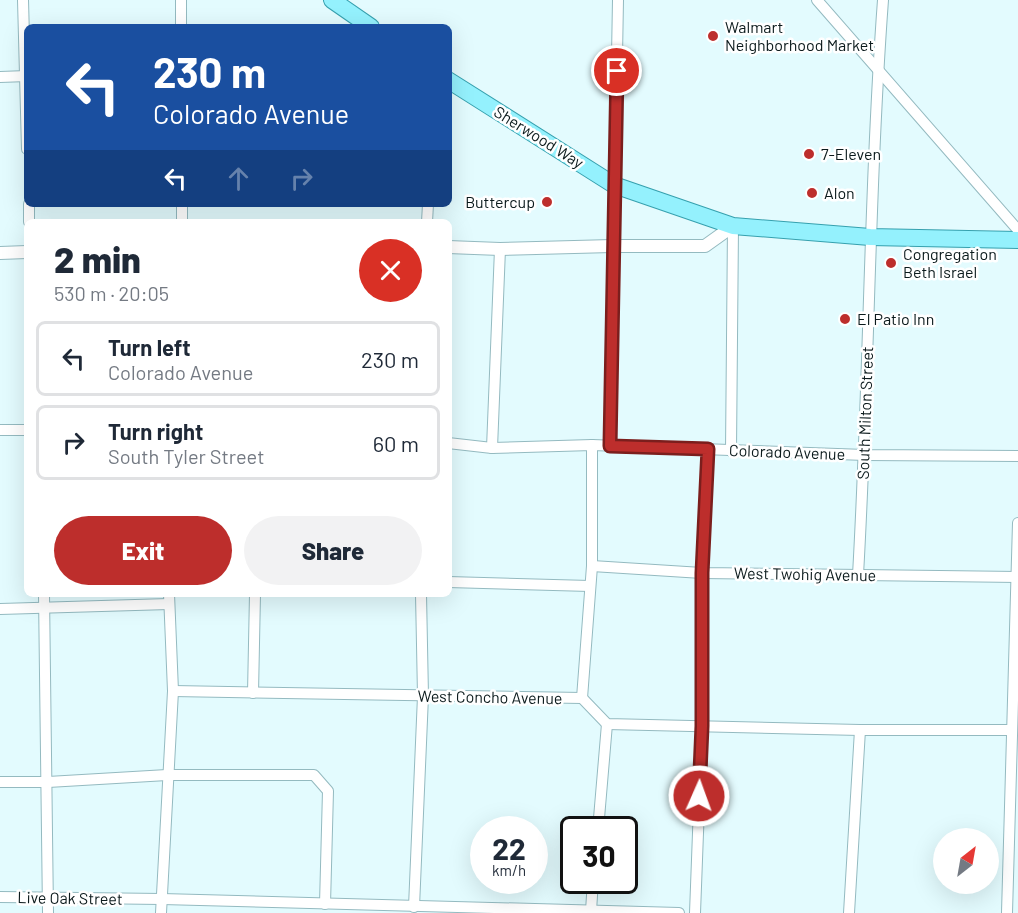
<!DOCTYPE html>
<html lang="en">
<head>
<meta charset="utf-8">
<style>
  body { margin:0; font-family:Barlow,sans-serif; background:#f2f2f3; color:#1f2937; height:100vh; display:flex; flex-direction:column; font-size:22px; white-space:nowrap }
  * { box-sizing:border-box; margin:0 }
  p { font-size:20px; color:#747a83 }
  .icon { flex:none; width:33px; height:33px; fill:none; stroke:currentColor; stroke-width:2; stroke-linecap:round; stroke-linejoin:round }
  .map { position:relative; flex:1; overflow:hidden }
  .panel { position:absolute; left:24px; top:219px; width:428px; height:378px; display:flex; flex-direction:column; background:#fff; border-radius:9px; box-shadow:0 6px 24px #0002 }
  .panel>* { flex:none }
  .guide { position:absolute; left:24px; top:24px; width:428px; height:183px; border-radius:9px; box-shadow:0 6px 24px #0002; background:#1a4fa0; color:#fff; overflow:hidden }
  .needle { width:39px; rotate:31deg }
  .controls { position:absolute; left:933px; top:828px; display:grid; gap:12px }
  .controls a { display:grid; place-items:center; width:66px; height:66px; border-radius:50%; background:#fff; box-shadow:0 6px 24px #0002; font-size:30px }
  .speed { position:absolute; left:470px; top:816px; display:flex; gap:12px; font-size:30px; font-weight:700; text-align:center }
  .speed>* { display:grid; place-content:center; width:78px; height:78px; border-radius:50%; background:#fff; box-shadow:0 6px 24px #0002; line-height:1 }
  .speed small { font-size:15px; font-weight:400 }
  .speed .limit { border:3px solid #111; border-radius:9px; background:#fff; color:#111 }
  .pin { position:absolute; display:grid; place-items:center; width:51px; height:51px; color:#fff; margin:-26px; border:3px solid #fff; border-radius:50%; box-shadow:0 2px 6px #0007 }
  .me { position:absolute; width:66px; margin:-33px; rotate:2deg; stroke-linejoin:round; filter:drop-shadow(0 0 4px #0008) }
  .turn { display:flex; align-items:center; gap:21px; height:126px; padding:0 30px; font-size:27px }
  .turn .icon { width:78px; height:78px; stroke-width:2.5 }
  .turn b { display:block; font-size:42px; line-height:51px }
  .lanes { display:flex; align-items:center; height:57px; padding:0 30px; background:#0003; justify-content:center; gap:30px; direction:ltr }
  .lanes .off { opacity:.35 }
  .round { display:grid; place-items:center; flex:none; width:63px; height:63px; border-radius:32px; background:#f2f2f3 }
  .headline { display:flex; align-items:center; justify-content:space-between; height:102px; padding:0 30px }
  h1 { font-size:36px; font-weight:800; line-height:45px }
  .cta { display:flex; gap:12px; margin-top:auto; padding:12px 30px }
  .cta a { flex:1; height:69px; border-radius:36px; background:#bd2e2c; color:#fff; font-size:24px; font-weight:800; line-height:69px; text-align:center }
  .cta a+a { background:#f2f2f3; color:#1f2937 }
  ul { padding:0; list-style:none }
  li { display:flex; align-items:center; gap:18px; height:75px; margin:0 12px 9px; padding:0 18px; border:3px solid #e0e1e3; border-radius:9px }
  li div { flex:1 }
  li b { display:block; font-size:22px }
  li em { font-style:normal }
  .map>svg:first-child { display:block }
  .lines { fill:none; stroke-linecap:round; stroke-linejoin:round }
  .minor-casing { stroke:#94bac0; stroke-width:12 }
  .tertiary-casing { stroke:#94bac0; stroke-width:14 }
  .primary-casing { stroke:#36a0ae; stroke-width:18 }
  .minor { stroke:#fff; stroke-width:10 }
  .tertiary { stroke:#fff; stroke-width:12 }
  .primary { stroke:#94f1fd; stroke-width:16 }
  .route-casing { stroke:#7b1e1d; stroke-width:15 }
  .route { stroke:#bd2e2c; stroke-width:10 }
  .poi-dot { fill:#bd2e2c; stroke:#fff; stroke-width:2 }
  .labels { text-anchor:middle; stroke-width:5; stroke-linejoin:round; paint-order:stroke }
  .poi-label { font-size:16px; fill:#0b1a1c; stroke:#fff; text-anchor:start }
  .street-label { font-size:16px; fill:#0b1a1c; stroke:#fff }
</style>
</head>
<body>
<div class="map">
<svg width="1018" height="913" viewBox="0 0 1018 913">
  <rect width="100%" height="100%" fill="#e3fbfe"/>
  <g class="lines">
    <defs>
      <g id="minor">
        <path d="M23 0 27 149"/>
        <path d="M817 0 1018 230"/>
        <path d="M181 27V0"/>
        <path d="M0 77 27 76"/>
        <path d="M29 204V222"/>
        <path d="M182 204V222"/>
        <path d="M427 222 428 204"/>
        <path d="M0 430H27"/>
        <path d="M448 443 492 448 592 445 865 455 1018 456"/>
        <path d="M610 446 618 0"/>
        <path d="M492 448 500 249"/>
        <path d="M731 451 733 226"/>
        <path d="M592 566 702 573 1018 577"/>
        <path d="M858 575C869 383 869 191 883 0"/>
        <path d="M448 582 590 586"/>
        <path d="M44 594 48 913"/>
        <path d="M0 609 169 604"/>
        <path d="M173 691 582 698 607 724 860 730H1012"/>
        <path d="M253 693 255 594"/>
        <path d="M582 698 592 566V445"/>
        <path d="M0 782H48L167 775H314L328 791 325 904"/>
        <path d="M598 830 607 724"/>
        <path d="M0 897 162 899 679 913"/>
        <path d="M414 907 423 696 421 594"/>
        <path d="M591 911 593 880"/>
        <path d="M161 913 173 691 169 594"/>
        <path d="M695 913 702 726V573L708 449"/>
        <path d="M849 913 860 730"/>
        <path d="M1007 913 1018 523"/>
      </g>
      <g id="tertiary">
        <path d="M448 247 500 249 612 246H705L733 226"/>
        <path d="M0 253 27 252"/>
      </g>
      <g id="primary">
        <path d="M332 0 371 27"/>
        <path d="M448 80 614 185 733 226 870 237 1018 240"/>
      </g>
    </defs>
    <use href="#minor" class="minor-casing"/>
    <use href="#tertiary" class="tertiary-casing"/>
    <use href="#primary" class="primary-casing"/>
    <use href="#minor" class="minor"/>
    <use href="#tertiary" class="tertiary"/>
    <use href="#primary" class="primary"/>
  </g>
  <g class="lines">
    <defs>
      <path id="route" d="M617 71 610 446 708 449 702 573V726L699 796"/>
    </defs>
    <use href="#route" class="route-casing"/>
    <use href="#route" class="route"/>
  </g>
  <g class="poi-dot">
    <circle cx="713" cy="36" r="6"/>
    <circle cx="809" cy="154" r="6"/>
    <circle cx="812" cy="193" r="6"/>
    <circle cx="547" cy="202" r="6"/>
    <circle cx="891" cy="263" r="6"/>
    <circle cx="845" cy="319" r="6"/>
  </g>
  <g class="labels">
    <g class="poi-label">
      <text x="725" y="33">Walmart<tspan x="725" dy="18">Neighborhood Market</tspan></text>
      <text x="821" y="160">7-Eleven</text>
      <text x="824" y="199">Alon</text>
      <text x="535" y="208" text-anchor="end">Buttercup</text>
      <text x="903" y="260">Congregation<tspan x="903" dy="18">Beth Israel</tspan></text>
      <text x="857" y="325">El Patio Inn</text>
    </g>
    <g class="street-label">
      <text transform="translate(539 137) rotate(32)" y="6">Sherwood Way</text>
      <text transform="translate(865 413) rotate(-88)" y="6">South Milton Street</text>
      <text transform="translate(787 452) rotate(2)" y="6">Colorado Avenue</text>
      <text transform="translate(805 574) rotate(1)" y="6">West Twohig Avenue</text>
      <text transform="translate(490 697) rotate(1)" y="6">West Concho Avenue</text>
      <text transform="translate(70 898) rotate(1)" y="6">Live Oak Street</text>
    </g>
  </g>
</svg>
<div class="controls">
<a><svg class="needle" viewBox="-14 -14 28 28"><path d="M0-13l5 13h-10z" fill="#e53935"/><path d="M0 13l5-13h-10z" fill="#747a83"/></svg></a>
</div>
<div class="speed"><div>22<small>km/h</small></div><div class="limit">30</div></div>
<div class="pin" style="left:617px;top:71px;background:#d93025"><svg class="icon" aria-label="arrive" viewBox="0 0 24 24"><path d="M6 21V4h12l-3 4 3 4H6"/></svg></div>
<svg class="me" style="left:699px;top:796px" viewBox="-20 -20 40 40"><circle r="17" fill="#bd2e2c" stroke="#fff" stroke-width="3"/><path d="M0-11L8 9 0 5-8 9z" fill="#fff"/></svg>
<div class="guide">
<div class="turn"><svg class="icon" aria-label="left" viewBox="0 0 24 24"><path d="M17 20v-9H6M10 6l-5 5 5 5"/></svg><div><b>230 m</b>Colorado Avenue</div></div>
<div class="lanes"><svg class="icon" aria-label="left" viewBox="0 0 24 24"><path d="M17 20v-9H6M10 6l-5 5 5 5"/></svg><svg class="icon off" aria-label="ahead" viewBox="0 0 24 24"><path d="M12 20V5M6 11l6-6 6 6"/></svg><svg class="icon off" aria-label="right" viewBox="0 0 24 24"><path d="M7 20v-9h11M14 6l5 5-5 5"/></svg></div>
</div>
<section class="panel">
<div class="headline"><div><h1>2 min</h1><p>530 m · 20:05</p></div><a class="round" style="background:#d93025;color:#fff"><svg class="icon" aria-label="close" viewBox="0 0 24 24"><path d="M6 6l12 12M18 6L6 18"/></svg></a></div>
<ul>
<li><svg class="icon" aria-label="left" viewBox="0 0 24 24"><path d="M17 20v-9H6M10 6l-5 5 5 5"/></svg><div><b>Turn left</b><p>Colorado Avenue</p></div><em>230 m</em></li>
<li><svg class="icon" aria-label="right" viewBox="0 0 24 24"><path d="M7 20v-9h11M14 6l5 5-5 5"/></svg><div><b>Turn right</b><p>South Tyler Street</p></div><em>60 m</em></li>
</ul>
<div class="cta"><a>Exit</a><a>Share</a></div>
</section>
</div>
</body>
</html>
